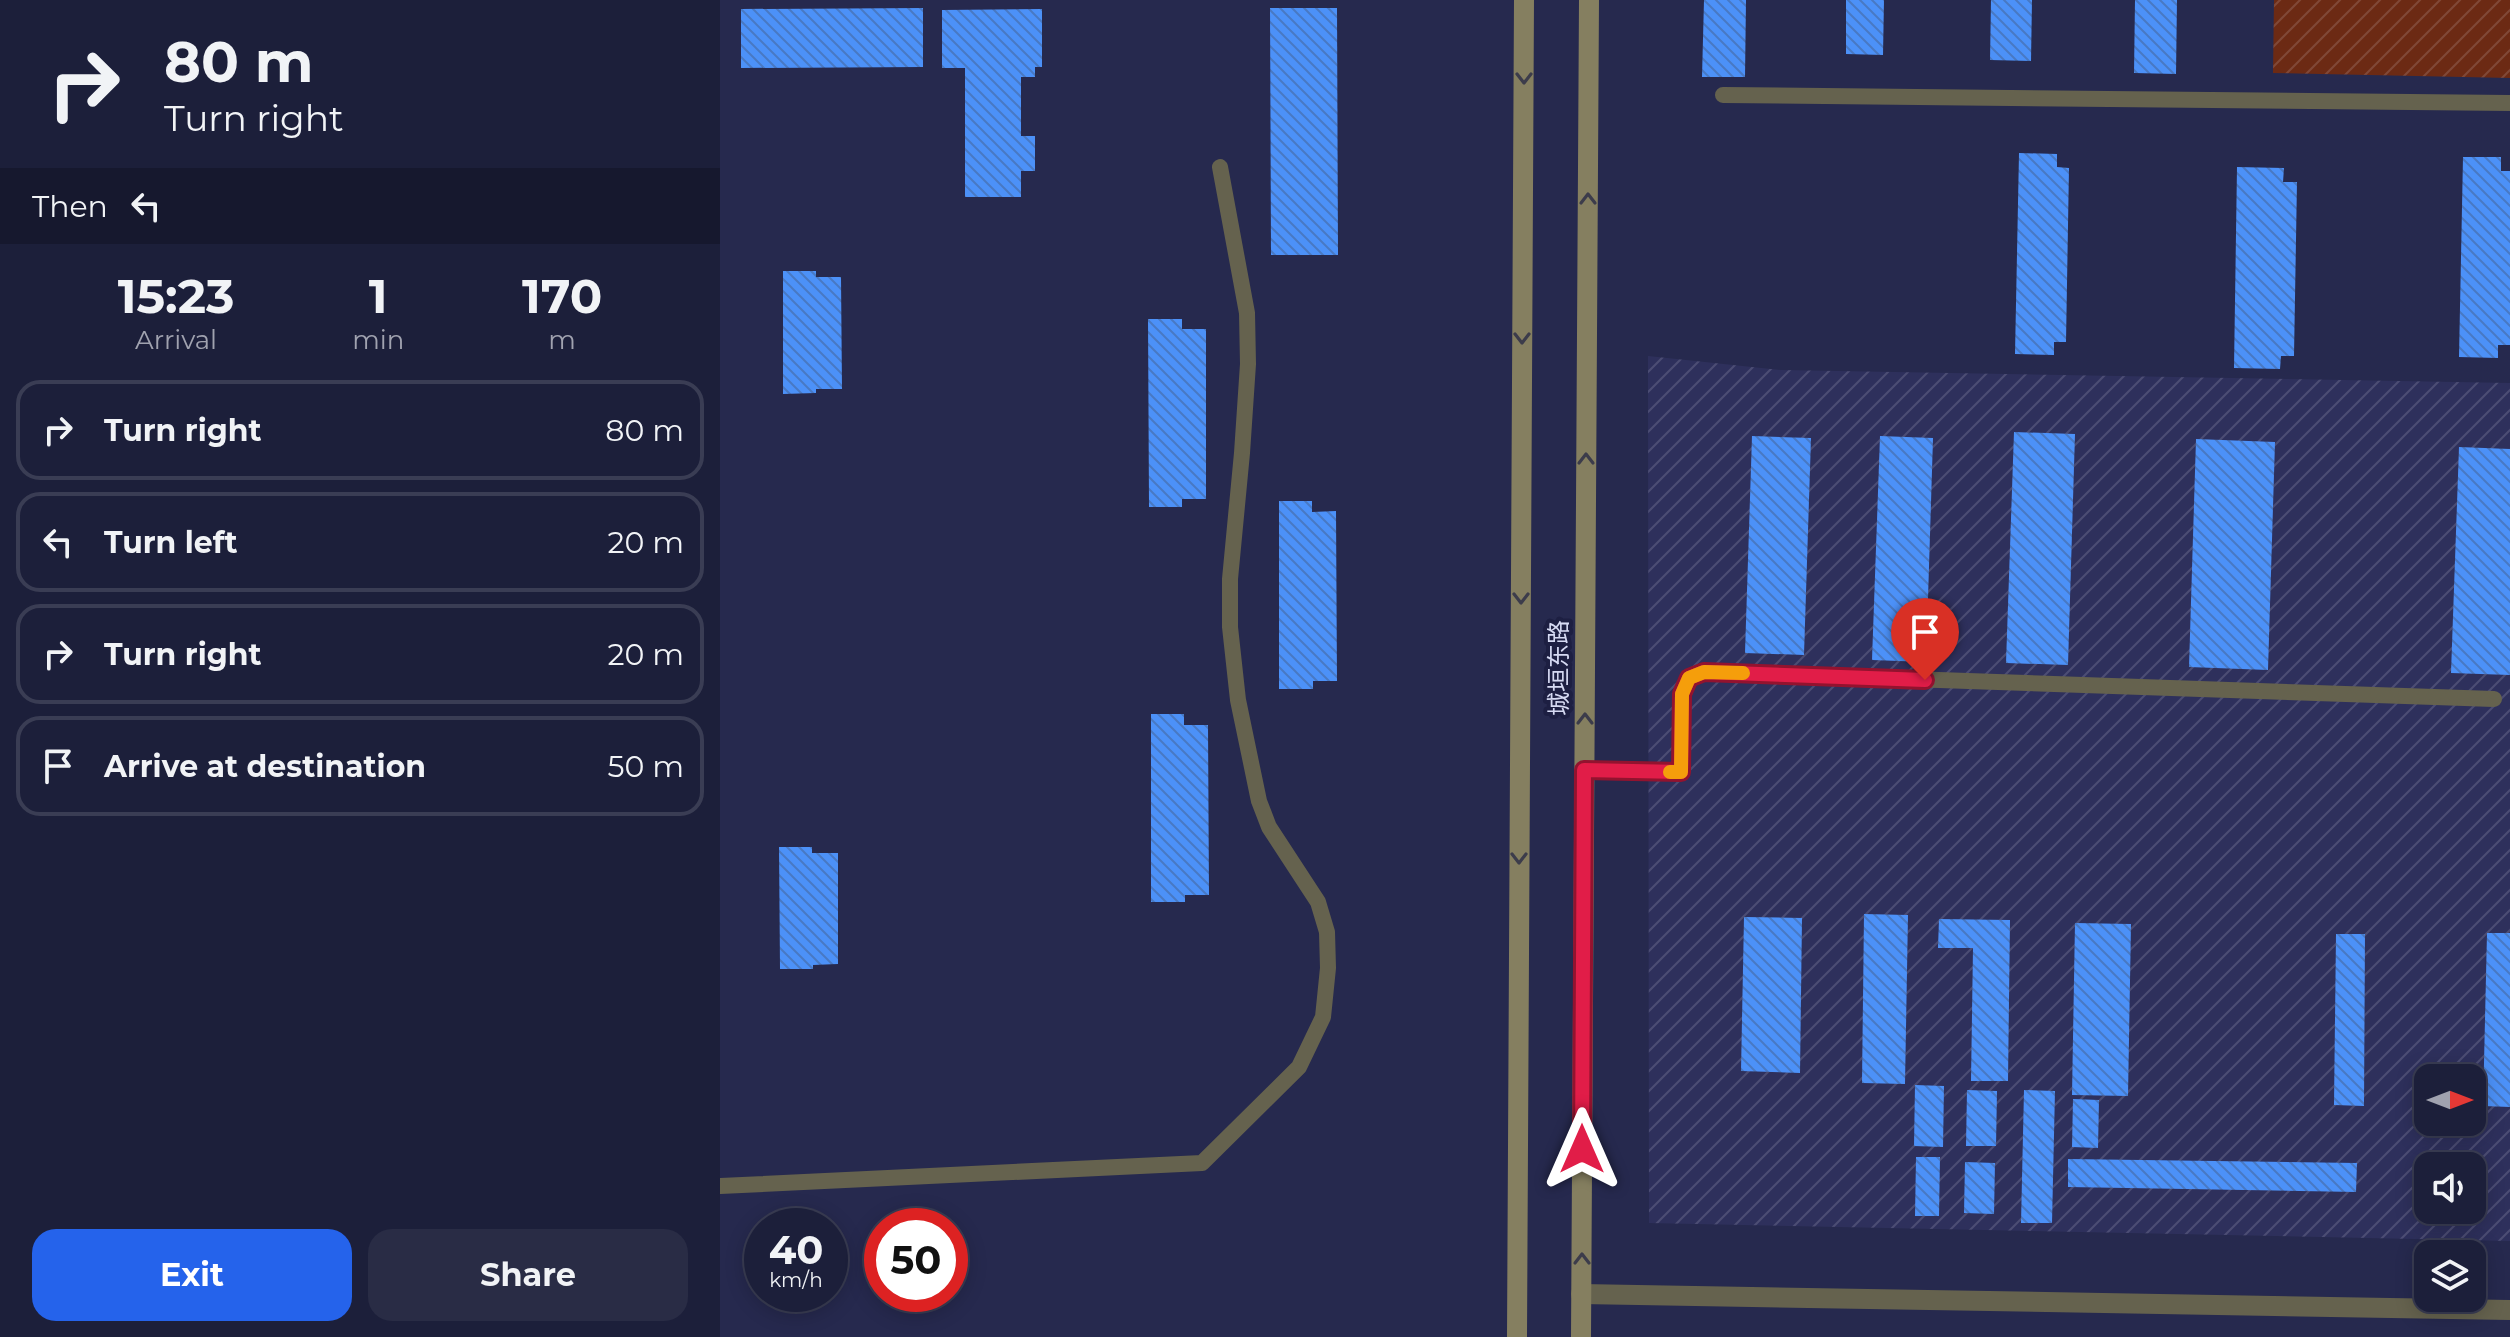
<!DOCTYPE html>
<html lang="en">
<head>
<meta charset="utf-8">
<style>
  body { margin:0; font-family:Montserrat,"Noto Sans SC",sans-serif; background:#292c45; color:#f1f3f6; height:100vh; display:flex; flex-direction:column; font-size:30px; white-space:nowrap }
  * { box-sizing:border-box; margin:0 }
  p { font-size:26px; color:#a0a2af }
  .icon { flex:none; width:44px; height:44px; fill:none; stroke:currentColor; stroke-width:2; stroke-linecap:round; stroke-linejoin:round }
  .map { position:relative; flex:1; overflow:hidden }
  .sheet { display:flex; flex-direction:column; background:#1c1f3a; width:720px }
  .sheet>* { flex:none }
  .hud { background:#1c1f3a; color:#f1f3f6; overflow:hidden }
  .needle { width:52px; rotate:90deg }
  .tools { position:absolute; left:1694px; top:1064px; display:grid; gap:16px }
  .tools a { display:grid; place-items:center; width:72px; height:72px; border-radius:16px; background:#1c1f3a; box-shadow:0 4px 20px #0003,0 0 0 2px #3a3d54; font-size:40px }
  .speed { position:absolute; left:24px; top:1208px; display:flex; gap:16px; font-size:40px; font-weight:700; text-align:center }
  .speed>* { display:grid; place-content:center; width:104px; height:104px; border-radius:50%; background:#1c1f3a; box-shadow:0 4px 20px #0003,0 0 0 2px #3a3d54; line-height:1 }
  .speed small { font-size:20px; font-weight:400 }
  .speed .limit { border:12px solid #d22; background:#fff; color:#111 }
  .pin { position:absolute; display:grid; place-items:center; width:68px; height:68px; color:#fff; margin:-82px -34px; border-radius:50% 50% 50% 0; rotate:-45deg; box-shadow:0 0 8px #0007 }
  .pin .icon { rotate:45deg }
  .me { position:absolute; width:88px; margin:-44px; rotate:0deg; stroke-linejoin:round; filter:drop-shadow(0 0 6px #0008) }
  .turn { display:flex; align-items:center; gap:28px; height:168px; padding:0 32px; font-size:36px }
  .turn .icon { width:104px; height:104px; stroke-width:2.5 }
  .turn b { display:block; font-size:56px; line-height:68px }
  .then { display:flex; align-items:center; height:76px; padding:0 32px; background:#0003; gap:16px; font-size:30px }
  .eta { display:flex; justify-content:space-evenly; align-items:center; height:136px; text-align:center }
  .eta b { font-size:48px; font-weight:700; line-height:56px }
  .cta { display:flex; gap:16px; margin-top:auto; padding:16px 32px }
  .cta a { flex:1; height:92px; border-radius:24px; background:#2563eb; color:#fff; font-size:32px; font-weight:700; line-height:92px; text-align:center }
  .cta a+a { background:#292c45; color:#f1f3f6 }
  ul { padding:0; list-style:none }
  li { display:flex; align-items:center; gap:24px; height:100px; margin:0 16px 12px; padding:0 16px; border:4px solid #3a3d54; border-radius:24px }
  li div { flex:1 }
  li b { display:block; font-size:30px }
  li em { font-style:normal }
  main { display:flex; flex:1; min-height:0 }
  .map>svg:first-child { display:block }
  .industrial { fill:url(#industrial-furrows); fill-rule:evenodd }
  .garden { fill:url(#garden-furrows) }
  .building { fill:url(#building-back-hatch) }
  .lines { fill:none; stroke-linecap:round; stroke-linejoin:round }
  .service { stroke:#65624e; stroke-width:16 }
  .minor { stroke:#65624e; stroke-width:20 }
  .secondary { stroke:#857f60; stroke-width:20 }
  .oneway { stroke:#3c3c4b }
  .route-casing { stroke:#92132f; stroke-width:20 }
  .route { stroke:#e11d48; stroke-width:14 }
  .slow { stroke:#f59e0b; stroke-width:14 }
  .labels { text-anchor:middle; stroke-width:8; stroke-linejoin:round; paint-order:stroke }
  .street-label { font-size:24px; fill:#d6daf3; stroke:#1d1f42 }
</style>
</head>
<body>
<main>
<section class="sheet">
<div class="hud">
<div class="turn"><svg class="icon" aria-label="right" viewBox="0 0 24 24"><path d="M7 20v-9h11M14 6l5 5-5 5"/></svg><div><b>80 m</b>Turn right</div></div>
<div class="then">Then<svg class="icon" aria-label="left" viewBox="0 0 24 24"><path d="M17 20v-9H6M10 6l-5 5 5 5"/></svg></div>
</div>
<div class="eta">
<div><b>15:23</b><p>Arrival</p></div>
<div><b>1</b><p>min</p></div>
<div><b>170</b><p>m</p></div>
</div>
<ul>
<li><svg class="icon" aria-label="right" viewBox="0 0 24 24"><path d="M7 20v-9h11M14 6l5 5-5 5"/></svg><div><b>Turn right</b></div><em>80 m</em></li>
<li><svg class="icon" aria-label="left" viewBox="0 0 24 24"><path d="M17 20v-9H6M10 6l-5 5 5 5"/></svg><div><b>Turn left</b></div><em>20 m</em></li>
<li><svg class="icon" aria-label="right" viewBox="0 0 24 24"><path d="M7 20v-9h11M14 6l5 5-5 5"/></svg><div><b>Turn right</b></div><em>20 m</em></li>
<li><svg class="icon" aria-label="arrive" viewBox="0 0 24 24"><path d="M6 21V4h12l-3 4 3 4H6"/></svg><div><b>Arrive at destination</b></div><em>50 m</em></li>
</ul>
<div class="cta"><a>Exit</a><a>Share</a></div>
</section>
<div class="map">
<svg width="1790" height="1337" viewBox="0 0 1790 1337">
  <defs>
    <pattern id="industrial-furrows" width="10" height="10" patternUnits="userSpaceOnUse" patternTransform="scale(2)"><rect width="10" height="10" fill="#2e305c"/><path d="M-1 1l2-2M0 10L10 0M9 11l2-2" fill="none" stroke="#4c4d74"/></pattern>
    <pattern id="garden-furrows" width="10" height="10" patternUnits="userSpaceOnUse" patternTransform="scale(2)"><rect width="10" height="10" fill="#6c2a14"/><path d="M-1 1l2-2M0 10L10 0M9 11l2-2" fill="none" stroke="#804837"/></pattern>
    <pattern id="building-back-hatch" width="6" height="6" patternUnits="userSpaceOnUse" patternTransform="scale(2)"><rect width="6" height="6" fill="#4c91f8"/><path d="M-1 5l2 2M0 0l6 6M5-1l2 2" fill="none" stroke="#4879c4"/></pattern>
  </defs>
  <rect width="100%" height="100%" fill="#26294e"/>
  <path class="industrial" d="M928 356 1061 370 1790 383V1241L929 1223ZM1708 1078H1752V1122H1708ZM1708 1166H1752V1210H1708Z"/>
  <path class="garden" d="M1554 0H1790V78L1553 73Z"/>
  <g class="building">
    <path d="M984 0H1026L1025 77H982Z"/>
    <path d="M1126 0H1164L1163 55 1126 54Z"/>
    <path d="M1271 0H1312L1311 61 1270 60Z"/>
    <path d="M1415 0H1457L1456 74 1414 73Z"/>
    <path d="M203 8V67L21 68V9Z"/>
    <path d="M550 8H617L618 255H551Z"/>
    <path d="M322 9V67H315V77H301V136H315V171H301V197H245V68H222V10Z"/>
    <path d="M1299 153 1337 154V167L1349 168 1346 342H1334V355L1295 354Z"/>
    <path d="M1743 157H1781V171H1790V345H1778V358L1739 357Z"/>
    <path d="M1517 167 1564 168 1563 182H1577L1574 356H1561L1560 369 1514 368Z"/>
    <path d="M63 271H96V277H121L122 389H96V393L63 394Z"/>
    <path d="M428 319H462V329H486V499H462V507H429Z"/>
    <path d="M1294 432 1355 434 1348 665 1286 663Z"/>
    <path d="M1032 436 1091 438 1084 655 1025 653Z"/>
    <path d="M1160 436 1213 438 1206 662 1152 660Z"/>
    <path d="M1476 439 1555 442 1548 670 1469 667Z"/>
    <path d="M1739 447 1790 449V675L1731 673Z"/>
    <path d="M559 501H592V512L616 511 617 681H593V689H559Z"/>
    <path d="M431 714H464V725H488L489 895H465V902H431Z"/>
    <path d="M59 847H92V853H118V964L93 965V969H60Z"/>
    <path d="M1144 914 1188 915 1185 1084 1142 1083Z"/>
    <path d="M1024 917 1082 918 1080 1073 1021 1071Z"/>
    <path d="M1219 919 1290 920 1288 1081H1251L1253 948H1218Z"/>
    <path d="M1355 923 1411 924 1408 1096 1352 1095Z"/>
    <path d="M1767 933H1790V1107L1763 1106Z"/>
    <path d="M1616 934H1645L1644 1106 1614 1105Z"/>
    <path d="M1195 1085 1224 1086 1223 1147 1194 1146Z"/>
    <path d="M1247 1090 1277 1091 1276 1146H1246Z"/>
    <path d="M1304 1090 1335 1091 1332 1223H1301Z"/>
    <path d="M1353 1099 1379 1100 1378 1148 1352 1147Z"/>
    <path d="M1196 1157H1220L1219 1216H1195Z"/>
    <path d="M1348 1159 1637 1163 1636 1192 1348 1187Z"/>
    <path d="M1245 1162 1275 1163 1274 1214 1244 1213Z"/>
  </g>
  <g class="lines">
    <g class="service">
      <path d="M1003 95 1790 103"/>
      <path d="M864 770 961 772 962 694 969 678 984 672 1774 699"/>
      <path d="M0 1186 482 1163 579 1067 603 1017 608 968 607 932 598 902 549 827 539 801 518 700 510 627V579L522 453 528 364 527 313 500 167"/>
    </g>
    <path class="minor" d="M861 1294 1790 1310"/>
    <g class="secondary">
      <path d="M797 1337 804 0"/>
      <path d="M861 1337 869 0"/>
    </g>
  </g>
  <defs><path id="oneway-chevron" d="M-2-3.5L2.5 0L-2 3.5" fill="none" stroke-width="1.6" stroke-linecap="round" stroke-linejoin="round" transform="scale(2)"/></defs>
  <g class="oneway">
    <use href="#oneway-chevron" transform="translate(804 78) rotate(90)"/>
    <use href="#oneway-chevron" transform="translate(868 199) rotate(-90)"/>
    <use href="#oneway-chevron" transform="translate(802 338) rotate(90)"/>
    <use href="#oneway-chevron" transform="translate(866 459) rotate(-90)"/>
    <use href="#oneway-chevron" transform="translate(801 598) rotate(90)"/>
    <use href="#oneway-chevron" transform="translate(865 719) rotate(-90)"/>
    <use href="#oneway-chevron" transform="translate(799 858) rotate(90)"/>
    <use href="#oneway-chevron" transform="translate(862 1259) rotate(-90)"/>
  </g>
  <g class="lines">
    <defs>
      <path id="route" d="M862 1149 864 770 961 772 962 694 969 678 984 672 1205 680"/>
    </defs>
    <use href="#route" class="route-casing"/>
    <use href="#route" class="route"/>
    <path class="slow" d="M950 772H961L962 694 969 678 984 672 1023 673"/>
  </g>
  <g class="labels">
    <g class="street-label">
      <text transform="translate(839 668) rotate(-90)" y="8">城垣东路</text>
    </g>
  </g>
</svg>
<div class="tools">
<a><svg class="needle" viewBox="-14 -14 28 28"><path d="M0-13l5 13h-10z" fill="#e53935"/><path d="M0 13l5-13h-10z" fill="#a0a2af"/></svg></a>
<a><svg class="icon" aria-label="sound" viewBox="0 0 24 24"><path d="M4 9h4l5-4v14l-5-4H4zM17 9q2 3 0 6"/></svg></a>
<a><svg class="icon" aria-label="layers" viewBox="0 0 24 24"><path d="M12 4l9 5-9 5-9-5zM3 14l9 5 9-5"/></svg></a>
</div>
<div class="speed"><div>40<small>km/h</small></div><div class="limit">50</div></div>
<div class="pin" style="left:1205px;top:680px;background:#d93025"><svg class="icon" aria-label="arrive" viewBox="0 0 24 24"><path d="M6 21V4h12l-3 4 3 4H6"/></svg></div>
<svg class="me" style="left:862px;top:1149px" viewBox="-20 -20 40 40"><path d="M0-17L14 15 0 8-14 15z" fill="#e11d48" stroke="#fff" stroke-width="4"/></svg>
</div>
</main>
</body>
</html>
